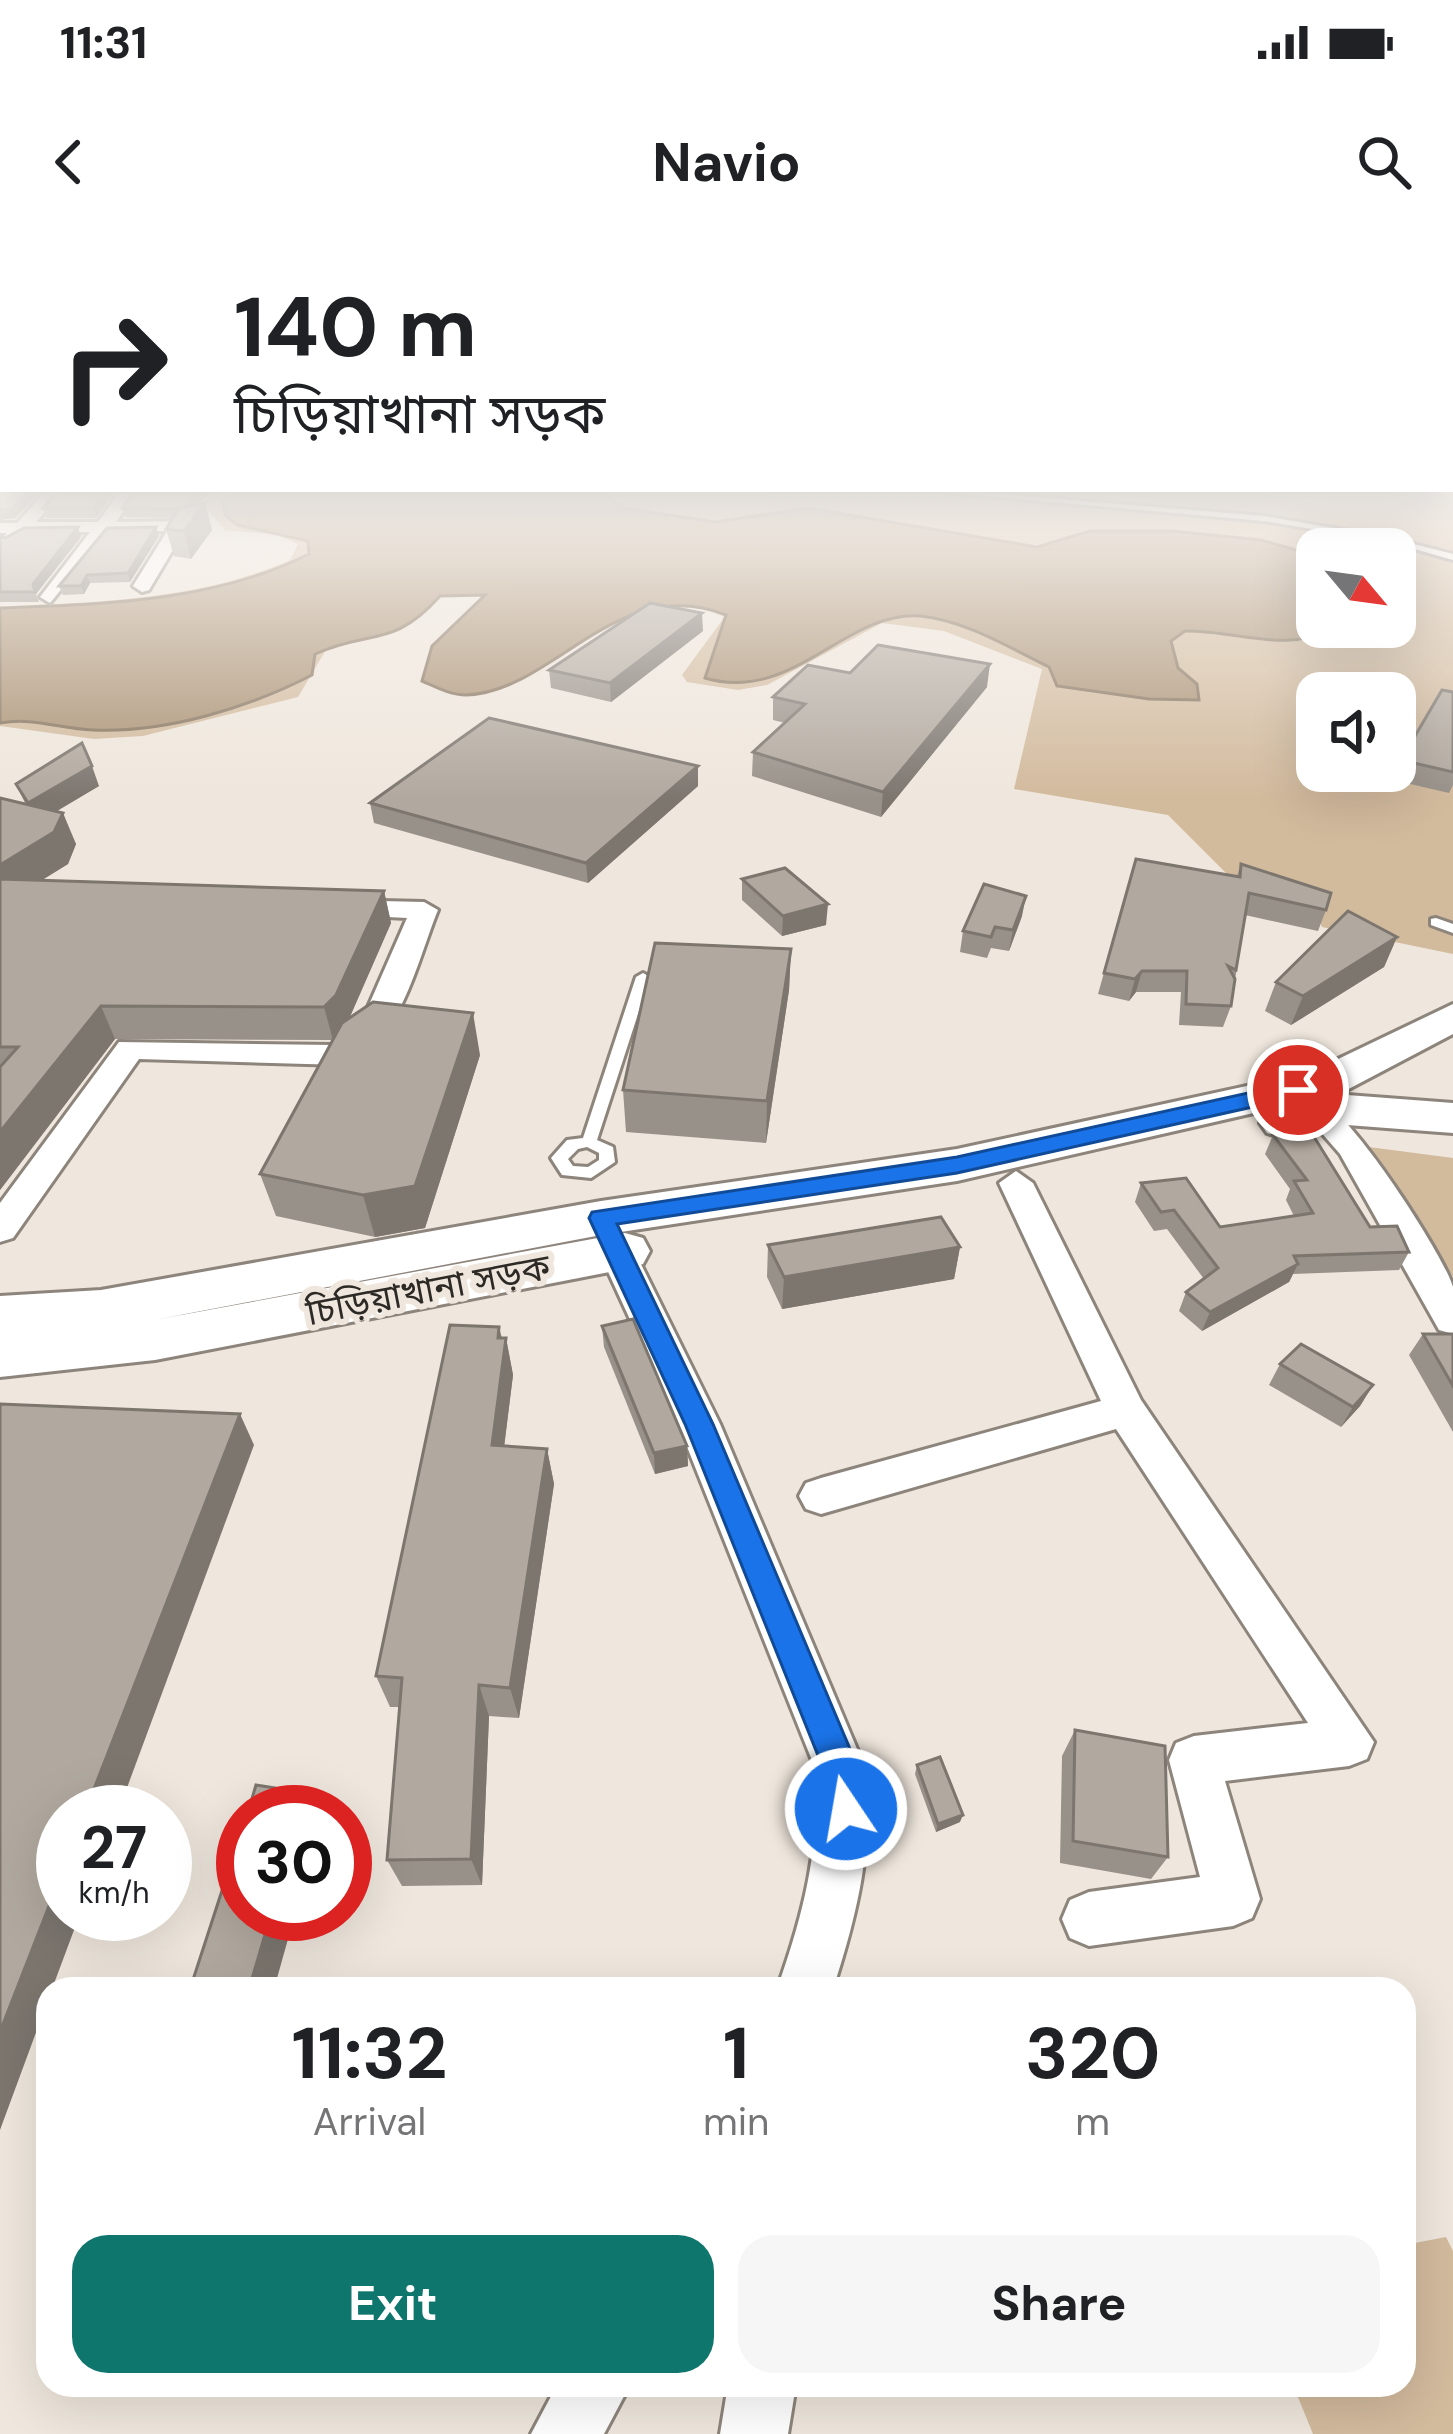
<!DOCTYPE html>
<html lang="en">
<head>
<meta charset="utf-8">
<style>
  body { margin:0; font-family:"DM Sans","Noto Sans Bengali",sans-serif; background:#f6f6f6; color:#202124; height:100vh; display:flex; flex-direction:column; font-size:45px; white-space:nowrap }
  * { box-sizing:border-box; margin:0 }
  p { font-size:39px; color:#757577 }
  .icon { flex:none; width:66px; height:66px; fill:none; stroke:currentColor; stroke-width:2; stroke-linecap:round; stroke-linejoin:round }
  .map { position:relative; flex:1; overflow:hidden }
  .drawer { position:absolute; left:36px; top:1737px; width:1380px; height:420px; display:flex; flex-direction:column; background:#fff; border-radius:36px; box-shadow:0 12px 48px #0002 }
  .drawer>* { flex:none }
  .guide { position:absolute; left:0px; top:0px; width:1455px; height:252px; box-shadow:0 12px 48px #0002; background:#fff; color:#202124; overflow:hidden }
  .needle { width:78px; rotate:119deg }
  .buttons { position:absolute; left:1296px; top:288px; display:grid; gap:24px }
  .buttons a { display:grid; place-items:center; width:120px; height:120px; border-radius:24px; background:#fff; box-shadow:0 12px 48px #0002; font-size:60px }
  .speed { position:absolute; left:36px; top:1545px; display:flex; gap:24px; font-size:60px; font-weight:700; text-align:center }
  .speed>* { display:grid; place-content:center; width:156px; height:156px; border-radius:50%; background:#fff; box-shadow:0 12px 48px #0002; line-height:1 }
  .speed small { font-size:30px; font-weight:400 }
  .speed .limit { border:18px solid #d22; background:#fff; color:#111 }
  .pin { position:absolute; display:grid; place-items:center; width:102px; height:102px; color:#fff; margin:-51px; border:6px solid #fff; border-radius:50%; box-shadow:0 3px 12px #0007 }
  .me { position:absolute; width:132px; margin:-66px; rotate:348deg; stroke-linejoin:round; filter:drop-shadow(0 0 9px #0008) }
  .turn { display:flex; align-items:center; gap:42px; height:252px; padding:0 36px; font-size:54px }
  .turn .icon { width:156px; height:156px; stroke-width:2.5 }
  .turn b { display:block; font-size:84px; line-height:102px }
  .eta { display:flex; justify-content:space-evenly; align-items:center; height:204px; text-align:center }
  .eta b { font-size:72px; font-weight:700; line-height:84px }
  .cta { display:flex; gap:24px; margin-top:auto; padding:24px 36px }
  .cta a { flex:1; height:138px; border-radius:36px; background:#0f766e; color:#fff; font-size:48px; font-weight:700; line-height:138px; text-align:center }
  .cta a+a { background:#f6f6f6; color:#202124 }
  .status { display:flex; justify-content:space-between; align-items:center; height:84px; padding:0 60px; background:#fff; direction:ltr }
  .status svg { height:33px; fill:currentColor }
  header { display:flex; justify-content:space-between; align-items:center; height:156px; padding:0 36px; background:#fff; font-size:54px; font-weight:700 }
  .map>svg:first-child { display:block }
  .green { fill:#d2ba9d; fill-rule:evenodd }
  .water { fill:#a99072; stroke:#84715b; stroke-width:3 }
  .lines { fill:none; stroke-linecap:round; stroke-linejoin:round }
  .lane-casing { stroke:#8d857c; stroke-width:6 }
  .street-casing { stroke:#8d857c; stroke-width:6 }
  .secondary-casing { stroke:#8d857c; stroke-width:6 }
  .lane { fill:#fff; fill-rule:evenodd }
  .street { fill:#fff; fill-rule:evenodd }
  .secondary { fill:#fff; fill-rule:evenodd }
  .wall { fill:#989189 }
  .shaded-wall { fill:#7c766f }
  .building { fill:#b1a99f; stroke:#7c766f; stroke-width:3 }
  .route { fill:#1a73e8; stroke:#114b97; stroke-width:3 }
  .labels { text-anchor:middle; stroke-width:12; stroke-linejoin:round; paint-order:stroke }
  .street-label { font-size:36px; fill:#2d2a26; stroke:#efe7dd }
</style>
</head>
<body>
<div class="status"><b>11:31</b><svg viewBox="0 0 49 12"><path d="M0 12V9h3v3zM5 12V6h3v6zM10 12V3h3v9zM15 12V0h3v12zM26 1h20v11H26zM47 4h2v5h-2z"/></svg></div>
<header><svg class="icon" aria-label="back" viewBox="0 0 24 24"><path d="M15 5l-7 7 7 7"/></svg>Navio<svg class="icon" aria-label="search" viewBox="0 0 24 24"><circle cx="10" cy="10" r="6"/><path d="M15 15l6 6"/></svg></header>
<div class="map">
<svg width="1453" height="2194" viewBox="0 0 1453 2194">
  <rect width="100%" height="100%" fill="#efe7dd"/>
  <g class="green">
    <path d="M218 252H1453V714L1322 687 1308 653 1230 637 1168 575 1014 549 1042 429 944 391 882 383 767 445 738 450 687 442 682 435 726 375C631 338 562 435 476 453 461 456 437 445 422 441L432 406 485 355 440 356C407 393 375 399 327 408L298 457 143 496 94 499 0 486V367C97 362 200 360 290 320L298 304 277 295 225 290 202 263ZM1317 309H1395V387H1317ZM1317 453H1395V531H1317Z"/>
    <path d="M1369 907 1453 918V1037Z"/>
    <path d="M1446 1997 1453 2011V2194H1313L1293 2145H1404V2005Z"/>
  </g>
  <path class="water" d="M235 252H601L624 268 715 282 808 268 1037 307 1090 291H1172L1261 300 1317 316V387H1335C1286 415 1238 390 1185 391L1171 401 1178 428 1197 444 1199 460 1149 459 1057 446 1049 427C1010 408 964 380 920 376 846 370 793 464 705 438L726 375C616 332 554 452 466 455 450 455 436 447 422 441L432 406 485 355 440 356C393 409 370 389 315 414L312 435C248 468 166 493 93 490 60 489 33 477 0 483V368C105 364 214 362 309 314L308 301 237 285 225 275 223 261Z"/>
  <g class="lines">
    <defs>
      <g id="lane">
        <path d="M940 252H973L1264 276 1390 298 1453 314V320L1390 302 1264 281Z"/>
        <path d="M1436 678 1453 684V693L1431 685V679Z"/>
        <path d="M643 733 650 737 597 900 613 907 615 922 591 938 562 935 551 918 567 900 583 898 636 737ZM587 907 599 913V920L588 927 573 926 568 919 578 909Z"/>
      </g>
      <g id="street">
        <path d="M45 252H62L36 282H98L120 252H137L116 282 190 281 199 286 184 291 149 350 142 352 133 346 167 291 108 292 50 363 40 357 90 292 26 293 11 304 2 299 7 293H0V283H17Z"/>
        <path d="M338 660 424 662 438 670C418 718 399 810 342 825L139 819 13 998 0 1002V963L119 802 334 805 361 783 407 678 328 674V662Z"/>
        <path d="M1322 863C1350 871 1444 1015 1453 1047 1453 1060 1453 1080 1453 1094L1439 1090 1340 914 1305 874Z"/>
        <path d="M1016 931 1033 943 1141 1160 1374 1502 1367 1519 1349 1526 1225 1541 1260 1659 1252 1678 1233 1686 1089 1706 1070 1698 1062 1679 1070 1660 1089 1652 1200 1637 1169 1520 1176 1503 1194 1496 1308 1483 1116 1189 821 1274 806 1269 799 1256 806 1243 821 1238 1101 1161 999 943Z"/>
        <path d="M617 999 630 1003 635 1012 720 1184 865 1528C874 1606 857 1675 833 1749H777C803 1676 821 1606 815 1528L678 1184 599 1012 604 1003Z"/>
        <path d="M557 2145H630L604 2194H531Z"/>
        <path d="M728 2145H796L788 2194H720Z"/>
      </g>
      <g id="secondary">
        <path d="M1453 764V794L1341 853 957 941 601 995 154 1080 625 993 643 998 650 1011 643 1024 625 1029 155 1120 0 1137V1056L101 1050 601 961 957 909 1311 832Z"/>
        <path d="M1347 855 1453 863V893L1347 885 1283 898 1267 893 1260 883 1267 873Z"/>
      </g>
    </defs>
    <use href="#lane" class="lane-casing"/>
    <use href="#street" class="street-casing"/>
    <use href="#secondary" class="secondary-casing"/>
    <use href="#lane" class="lane"/>
    <use href="#street" class="street"/>
    <use href="#secondary" class="secondary"/>
  </g>
  <g class="wall">
    <path d="M114 252 96 278H46L43 268Z"/>
    <path d="M133 252H208L200 264 205 263 212 290 191 319 174 316 166 289 173 278 125 277 122 268Z"/>
    <path d="M156 287 159 296 130 342 90 343 84 354 63 355 59 346Z"/>
    <path d="M0 295 5 298 81 297 36 354 39 362H0Z"/>
    <path d="M703 391 611 462 551 448 549 430Z"/>
    <path d="M987 447 881 577 752 536 753 512 785 483 773 480V457Z"/>
    <path d="M1453 452V545L1449 553 1393 540 1401 520Z"/>
    <path d="M698 526V546L588 643 374 583 370 563Z"/>
    <path d="M16 544 99 546 56 571 76 604 68 624 42 640 384 651 391 683 349 779 480 815 425 988 375 997 276 976 260 934 333 800 115 799 0 950V558L25 563Z"/>
    <path d="M1136 619 1237 636 1241 624 1326 670 1318 691 1245 675 1231 766 1223 787 1179 785 1181 752H1136L1129 761 1098 754Z"/>
    <path d="M742 639 826 685 782 696 742 660Z"/>
    <path d="M1022 676 1009 711 991 708 987 718 960 712 963 691Z"/>
    <path d="M1397 697 1384 727 1291 785 1265 771 1276 742Z"/>
    <path d="M791 709 789 750 766 903 626 892 623 850Z"/>
    <path d="M1273 895 1370 987 1409 1012 1399 1030 1293 1034 1289 1042 1202 1091 1179 1071 1186 1052 1204 1039 1167 989 1154 991 1135 962 1141 943 1220 987 1294 976 1286 960 1290 949 1265 914Z"/>
    <path d="M768 1005 960 1007 954 1039 782 1069 767 1037Z"/>
    <path d="M602 1086 687 1206 688 1226 655 1234 604 1107Z"/>
    <path d="M499 1087 502 1098H506L513 1135 504 1206 547 1209 554 1244 519 1478 489 1476 482 1645 402 1646 387 1620 400 1467H390L376 1436Z"/>
    <path d="M1423 1094H1453V1192L1409 1115Z"/>
    <path d="M1280 1124 1373 1145 1360 1166 1341 1187 1269 1145Z"/>
    <path d="M1075 1490 1168 1617 1151 1639 1060 1623 1062 1516Z"/>
    <path d="M917 1525 960 1582 936 1592 915 1534Z"/>
  </g>
  <g class="shaded-wall">
    <path d="M28 252H40L15 278 0 280V270Z"/>
    <path d="M105 252H114L96 278 93 268Z"/>
    <path d="M199 252H208L199 265 205 263 212 290 191 319 184 291 192 262Z"/>
    <path d="M78 287 81 297 36 354 33 344Z"/>
    <path d="M156 287 159 296 130 342 128 333Z"/>
    <path d="M87 335 90 343 84 354 81 346Z"/>
    <path d="M702 373 703 391 611 462 610 443Z"/>
    <path d="M990 424 987 447 881 577 883 552Z"/>
    <path d="M92 526 99 546 37 583 28 563Z"/>
    <path d="M698 526V546L588 643 586 623Z"/>
    <path d="M63 573 76 604 68 624 0 666V625Z"/>
    <path d="M384 651 391 683 345 788 333 800 324 767Z"/>
    <path d="M1026 656 1022 676 1009 711 1013 690Z"/>
    <path d="M828 664 826 685 782 696 783 676Z"/>
    <path d="M1397 697 1384 727 1291 785 1303 756Z"/>
    <path d="M791 709 789 750 766 903 767 861Z"/>
    <path d="M1142 731 1136 752 1129 761 1135 739Z"/>
    <path d="M101 766 115 799 0 950V892Z"/>
    <path d="M473 773 480 815 425 988 375 997 363 955Z"/>
    <path d="M960 1007 954 1039 782 1069 784 1037Z"/>
    <path d="M1298 1024 1289 1042 1202 1091 1210 1072Z"/>
    <path d="M499 1087 504 1112 506 1098 513 1135 500 1240 492 1205Z"/>
    <path d="M1373 1145 1360 1166 1341 1187 1353 1167Z"/>
    <path d="M240 1174 254 1205 118 1572H85Z"/>
    <path d="M687 1206 688 1226 655 1234 654 1213Z"/>
    <path d="M547 1209 554 1244 519 1478 510 1448Z"/>
    <path d="M479 1445 489 1476 482 1645 471 1619Z"/>
    <path d="M307 1553 320 1572H302Z"/>
    <path d="M963 1575 960 1582 936 1592 938 1584Z"/>
    <path d="M63 1630V1674H80L52 1749H48V1760L0 1890V1792Z"/>
    <path d="M271 1674H295L274 1749H249Z"/>
  </g>
  <g class="building">
    <path d="M0 252H28L12 269 0 270Z"/>
    <path d="M56 252H105L93 268H43Z"/>
    <path d="M133 252H199L192 262H198L197 265 179 269 122 268Z"/>
    <path d="M205 263 184 291 166 289 179 268Z"/>
    <path d="M78 287 33 344 35 352H0V295L5 298 24 288Z"/>
    <path d="M156 287 128 333 87 335 81 346H59L107 288Z"/>
    <path d="M650 363 702 373 610 443 549 430Z"/>
    <path d="M878 405 990 424 883 552 753 512 805 464 773 457 808 425 850 433Z"/>
    <path d="M1442 450 1453 452V532L1401 520Z"/>
    <path d="M489 478 698 526 586 623 370 563Z"/>
    <path d="M82 503 92 526 28 563 16 544Z"/>
    <path d="M0 558 63 573 54 592 0 625Z"/>
    <path d="M1136 619 1240 637 1241 624 1331 653 1326 670 1249 653 1236 730 1228 726 1235 739 1231 766 1186 764 1187 731H1142L1135 739 1104 733Z"/>
    <path d="M785 628 828 664 783 676 742 639Z"/>
    <path d="M0 639 384 651 336 755 324 767 101 766 0 892V827L18 807H0Z"/>
    <path d="M984 644 1026 656 1013 690 995 687 991 697 963 691Z"/>
    <path d="M1348 671 1397 697 1303 756 1276 742Z"/>
    <path d="M655 703 791 709 767 861 623 850Z"/>
    <path d="M373 762 473 773 415 946 363 955 260 934 342 783Z"/>
    <path d="M1311 892 1370 987 1397 986 1409 1012 1294 1016 1298 1024 1210 1072 1186 1052 1218 1028 1174 970 1161 972 1141 943 1186 938 1220 987 1313 973 1294 941 1307 940 1273 895Z"/>
    <path d="M941 977 960 1007 784 1037 768 1005Z"/>
    <path d="M633 1079 687 1206 654 1213 602 1086Z"/>
    <path d="M450 1085 499 1087 498 1098H506L492 1205 547 1209 510 1448 479 1445 471 1619 387 1620 402 1438 376 1436Z"/>
    <path d="M1423 1094H1453V1146Z"/>
    <path d="M1301 1104 1373 1145 1353 1167 1280 1124Z"/>
    <path d="M0 1164 240 1174 85 1572H63V1630L0 1792Z"/>
    <path d="M1075 1490 1165 1506 1168 1617 1073 1601Z"/>
    <path d="M940 1517 963 1575 938 1584 917 1525Z"/>
    <path d="M256 1545 307 1553 302 1572H248Z"/>
    <path d="M243 1586V1674H271L249 1749H190Z"/>
  </g>
  <linearGradient id="sky" x2="0" y2="1"><stop stop-color="#8fa6b9"/><stop offset="0.45" stop-color="#f8f4f0"/><stop offset="1" stop-color="#f8f4f0" stop-opacity="0"/></linearGradient>
  <rect width="1453" height="559" fill="url(#sky)"/>
  <path class="route" d="M1298 842 1309 850 1306 855 957 933 617 984 713 1184 858 1528 864 1569 859 1581 846 1587 833 1581 823 1528 685 1184 589 978 592 972 957 917Z"/>
  <g class="labels">
    <g class="street-label">
      <text transform="translate(428 1049) rotate(-11)" y="13">চিড়িয়াখানা সড়ক</text>
    </g>
  </g>
</svg>
<div class="buttons">
<a><svg class="needle" viewBox="-14 -14 28 28"><path d="M0-13l5 13h-10z" fill="#e53935"/><path d="M0 13l5-13h-10z" fill="#757577"/></svg></a>
<a><svg class="icon" aria-label="sound" viewBox="0 0 24 24"><path d="M4 9h4l5-4v14l-5-4H4zM17 9q2 3 0 6"/></svg></a>
</div>
<div class="speed"><div>27<small>km/h</small></div><div class="limit">30</div></div>
<div class="pin" style="left:1298px;top:850px;background:#d93025"><svg class="icon" aria-label="arrive" viewBox="0 0 24 24"><path d="M6 21V4h12l-3 4 3 4H6"/></svg></div>
<svg class="me" style="left:846px;top:1569px" viewBox="-20 -20 40 40"><circle r="17" fill="#1a73e8" stroke="#fff" stroke-width="3"/><path d="M0-11L8 9 0 5-8 9z" fill="#fff"/></svg>
<div class="guide">
<div class="turn"><svg class="icon" aria-label="right" viewBox="0 0 24 24"><path d="M7 20v-9h11M14 6l5 5-5 5"/></svg><div><b>140 m</b>চিড়িয়াখানা সড়ক</div></div>
</div>
<section class="drawer">
<div class="eta">
<div><b>11:32</b><p>Arrival</p></div>
<div><b>1</b><p>min</p></div>
<div><b>320</b><p>m</p></div>
</div>
<div class="cta"><a>Exit</a><a>Share</a></div>
</section>
</div>
</body>
</html>
